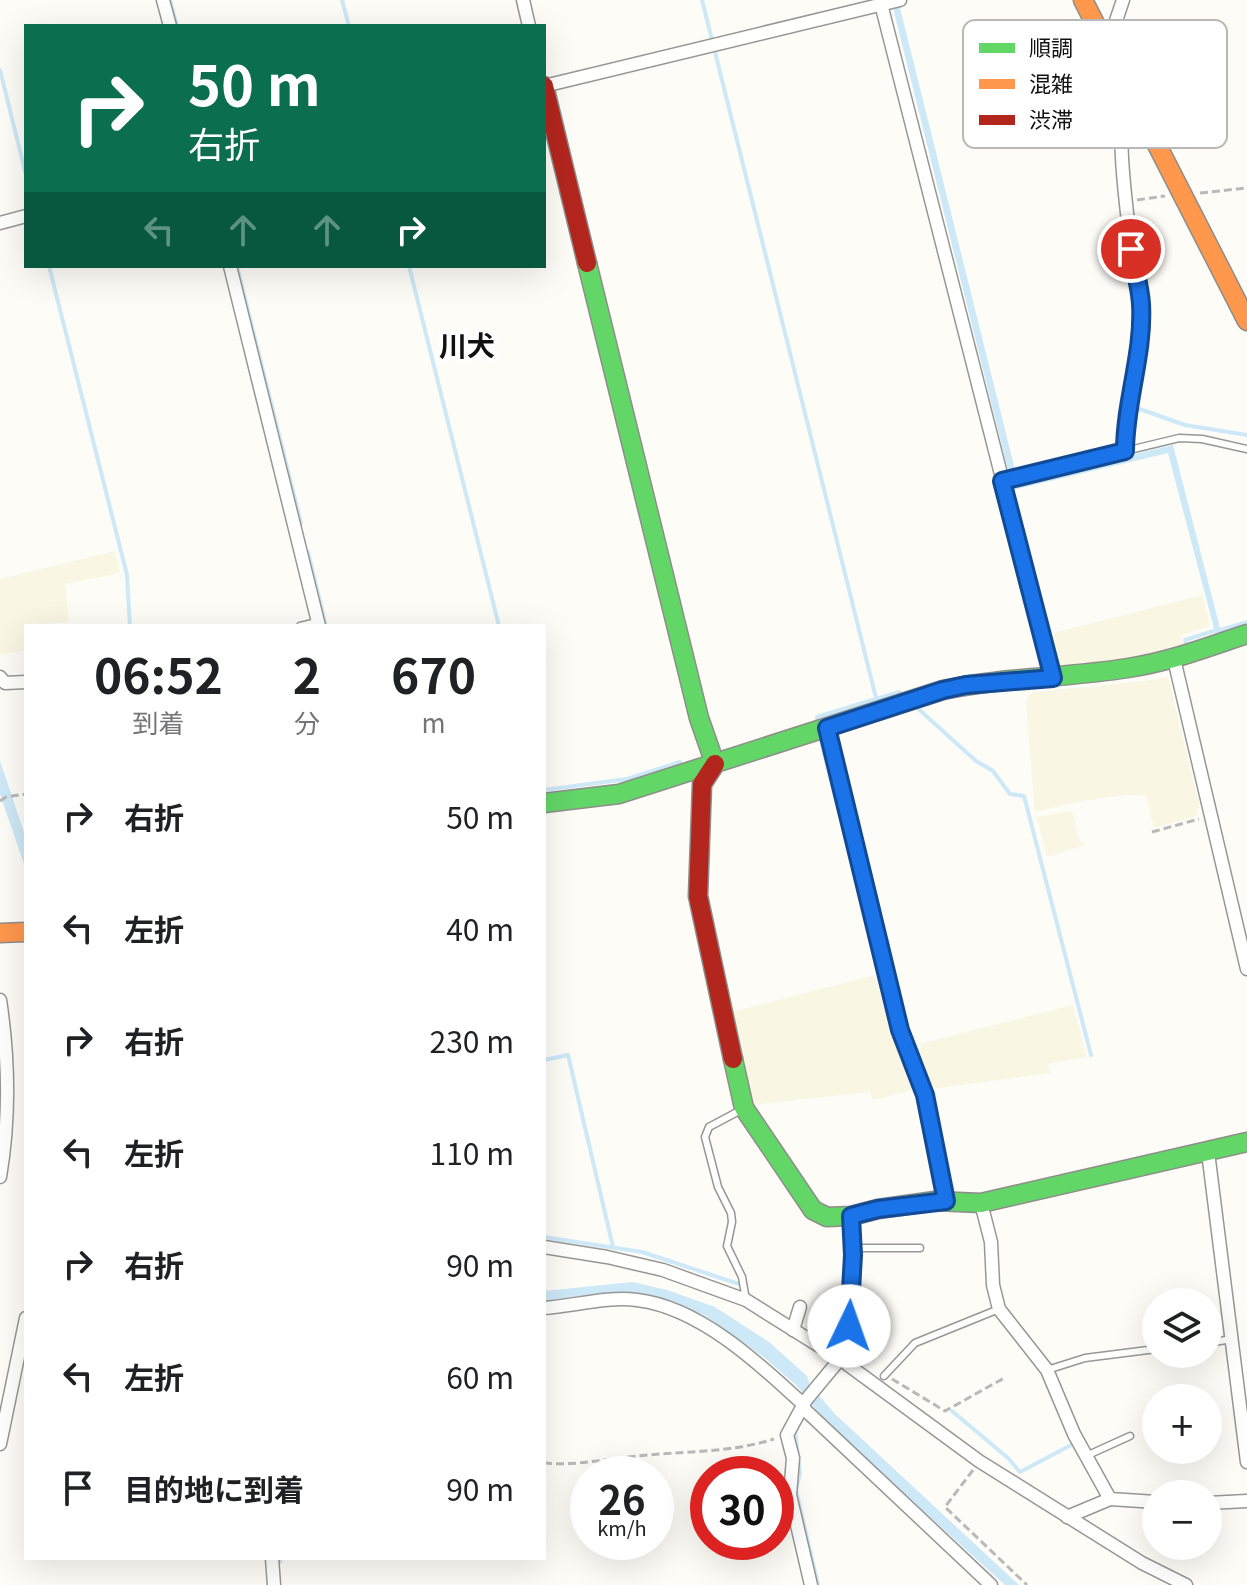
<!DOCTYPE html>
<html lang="ja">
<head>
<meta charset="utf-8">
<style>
  body { margin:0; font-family:Georgia,"Noto Sans JP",serif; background:#f6f6f6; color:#202124; height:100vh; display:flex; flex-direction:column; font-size:30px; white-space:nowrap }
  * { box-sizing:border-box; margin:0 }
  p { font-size:26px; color:#757577 }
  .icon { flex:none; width:44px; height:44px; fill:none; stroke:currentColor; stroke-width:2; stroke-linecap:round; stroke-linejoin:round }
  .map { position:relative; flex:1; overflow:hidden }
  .sheet { position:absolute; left:24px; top:624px; width:522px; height:936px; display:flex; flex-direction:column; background:#fff; border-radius:0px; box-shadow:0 8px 32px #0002 }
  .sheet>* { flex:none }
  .banner { position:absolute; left:24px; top:24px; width:522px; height:244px; border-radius:0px; box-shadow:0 8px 32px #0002; background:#0b6e4f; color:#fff; overflow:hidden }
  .buttons { position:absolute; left:1142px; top:1288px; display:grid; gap:16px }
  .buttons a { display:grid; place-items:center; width:80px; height:80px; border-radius:50%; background:#fff; box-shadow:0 8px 32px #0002; font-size:40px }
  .speed { position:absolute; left:570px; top:1456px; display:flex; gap:16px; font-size:40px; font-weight:700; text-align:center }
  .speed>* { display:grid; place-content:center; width:104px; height:104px; border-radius:50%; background:#fff; box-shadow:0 8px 32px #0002; line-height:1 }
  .speed small { font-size:20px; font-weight:400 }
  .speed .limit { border:12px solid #d22; background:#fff; color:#111 }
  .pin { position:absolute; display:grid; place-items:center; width:68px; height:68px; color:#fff; margin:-34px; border:4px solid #fff; border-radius:50%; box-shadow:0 2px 8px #0007 }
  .me { position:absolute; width:88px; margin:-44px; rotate:3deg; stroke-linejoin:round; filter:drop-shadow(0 0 6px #0008) }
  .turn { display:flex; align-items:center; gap:28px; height:168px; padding:0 32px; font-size:36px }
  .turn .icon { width:104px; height:104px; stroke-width:2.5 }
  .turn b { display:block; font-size:56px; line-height:68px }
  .lanes { display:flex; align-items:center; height:76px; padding:0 32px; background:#0003; justify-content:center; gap:40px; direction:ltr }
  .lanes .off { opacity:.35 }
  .eta { display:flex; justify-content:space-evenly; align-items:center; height:136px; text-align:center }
  .eta b { font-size:48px; font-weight:700; line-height:56px }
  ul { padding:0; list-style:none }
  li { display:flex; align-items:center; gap:24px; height:112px; padding:0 32px }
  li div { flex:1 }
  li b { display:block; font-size:30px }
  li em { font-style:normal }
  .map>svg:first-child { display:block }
  .farmland { fill:#f9f7e4 }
  .water { fill:#cde8f7 }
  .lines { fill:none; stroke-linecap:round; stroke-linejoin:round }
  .stream { stroke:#cde8f7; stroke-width:4 }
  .lane-casing { stroke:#979795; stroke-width:9 }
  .street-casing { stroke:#979795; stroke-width:15 }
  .fast-casing { stroke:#8e8d8b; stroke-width:21 }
  .slow-casing { stroke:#8e8d8b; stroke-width:21 }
  .jam-casing { stroke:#8e8d8b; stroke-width:21 }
  .path { stroke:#b9b9b8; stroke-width:3; stroke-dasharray:8 4; stroke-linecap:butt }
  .lane { stroke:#fffffe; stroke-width:6 }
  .street { stroke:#fffffe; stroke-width:12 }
  .fast { stroke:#63d668; stroke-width:18 }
  .slow { stroke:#ff974d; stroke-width:18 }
  .jam { stroke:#b3261e; stroke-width:18 }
  .route-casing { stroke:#114b97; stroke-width:20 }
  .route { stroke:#1a73e8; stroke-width:14 }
  .labels { text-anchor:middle; stroke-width:8; stroke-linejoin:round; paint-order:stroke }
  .quarter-label { font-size:28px; font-weight:bold; fill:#111; stroke:#fff }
  .key { fill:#fff; stroke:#b8b8b8; stroke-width:2 }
  .key-label { font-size:22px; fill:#111 }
</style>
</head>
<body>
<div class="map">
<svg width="1247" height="1585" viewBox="0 0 1247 1585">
  <rect width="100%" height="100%" fill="#fdfcf7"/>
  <g class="farmland">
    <path d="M115 551 120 573 65 584 69 622 31 624 30 626H26V650L0 655V579Z"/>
    <path d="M1203 595 1210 626 1180 636 1183 645 1180 649 1124 662 1059 668 1058 666 1051 636 1057 632Z"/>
    <path d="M1168 677 1200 808 1197 811V816L1154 828 1146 796 1127 795 1082 801 1035 812 1026 703 1028 696 1034 692 1145 681Z"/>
    <path d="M1070 811 1074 815 1078 838 1085 845 1047 857 1037 817Z"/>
    <path d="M875 975 893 1038 901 1049 917 1089 873 1100 870 1092 752 1105 731 1012Z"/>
    <path d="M1073 1005 1087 1057 1048 1064 1050 1073 932 1089 916 1050 921 1048 920 1044Z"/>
  </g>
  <g class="water">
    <path d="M891 0H898L1018 482 1173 445 1220 628 1247 620V626L1216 636 1168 453 1013 490Z"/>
    <path d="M0 761 26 838V870L0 794Z"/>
    <path d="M633 1282 667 1290 715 1307 769 1342 807 1376 810 1385 835 1414 1019 1585H1005L855 1449 822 1417 796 1385 761 1355 704 1315 638 1294 544 1302V1291Z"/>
  </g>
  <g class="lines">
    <g class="stream">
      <path d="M170 0 177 26"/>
      <path d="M342 0 349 26"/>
      <path d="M702 0 876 698"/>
      <path d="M0 70 26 175"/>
      <path d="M49 266 127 575 130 626"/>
      <path d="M237 266 301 523"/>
      <path d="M409 266 499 626"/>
      <path d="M1134 407 1185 425 1247 435"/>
      <path d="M308 552 326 626"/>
      <path d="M1186 644 1185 640 1217 630"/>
      <path d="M913 704 976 761 993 771 1010 794 1024 796 1091 1055"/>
      <path d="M818 724 817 717 899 692 904 696"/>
      <path d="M820 737 895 1034"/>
      <path d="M544 790 627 779 680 762"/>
      <path d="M544 1060 568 1055 613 1247"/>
      <path d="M544 1237 642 1252 739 1284"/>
      <path d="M952 1411 1008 1458 1020 1472 1073 1444"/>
      <path d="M795 1431 800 1473 796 1490 818 1585"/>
      <path d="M280 1558V1562"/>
    </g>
    <defs>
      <g id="lane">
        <path d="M1125 451 1179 438 1202 439 1247 449"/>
        <path d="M300 626 317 622"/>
        <path d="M741 1110 709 1127 705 1137 718 1187 731 1213 732 1222 727 1246 742 1277 746 1300"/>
        <path d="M852 1248H920"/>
        <path d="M1208 1343 1232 1339"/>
        <path d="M1047 1370 1085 1358 1156 1349"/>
        <path d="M884 1376 915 1343 999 1309"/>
        <path d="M1086 1456 1130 1436"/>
      </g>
      <g id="street">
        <path d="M163 0 170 26"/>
        <path d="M523 0 529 26"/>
        <path d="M880 0 1053 678"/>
        <path d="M1107 47 1123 0"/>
        <path d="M544 86 900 0"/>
        <path d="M0 223 26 216"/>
        <path d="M230 266 319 626"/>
        <path d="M1002 481 1125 451C1125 402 1142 355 1141 306 1141 287 1133 266 1131 246 1124 191 1118 138 1122 82"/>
        <path d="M1174 659 1247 969"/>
        <path d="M0 677 5 683 26 682"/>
        <path d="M827 728 900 1030 925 1095 946 1201"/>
        <path d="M0 1000C9 1059 10 1118 0 1177"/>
        <path d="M1208 1152 1247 1462"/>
        <path d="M981 1203 991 1242 993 1285 999 1309 1047 1370 1074 1434 1110 1499 1156 1502"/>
        <path d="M544 1247 607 1257 663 1270 746 1300 840 1359 979 1461 1142 1563 1186 1585"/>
        <path d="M544 1308C574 1306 607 1296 637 1300 699 1307 760 1364 804 1405"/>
        <path d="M793 1330 800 1307"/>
        <path d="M802 1407 991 1585"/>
        <path d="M0 1444 26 1318"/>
        <path d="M1208 1503 1247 1501"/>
        <path d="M1067 1517 1110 1499"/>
        <path d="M272 1558 274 1585"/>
        <path d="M811 1585 790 1495 793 1458 787 1435 806 1400 840 1359 849 1326 853 1255 851 1216"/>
      </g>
      <g id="fast">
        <path d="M587 263 699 718 715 764"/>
        <path d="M544 803 619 794 943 690C1003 677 1067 678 1128 668 1169 662 1208 647 1247 634"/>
        <path d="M733 1059 744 1108 813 1210 827 1217 851 1216 878 1209 935 1201 981 1203 1247 1142"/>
      </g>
      <g id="slow">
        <path d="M1083 0 1247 321"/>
        <path d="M0 933 26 932"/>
      </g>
      <g id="jam">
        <path d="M544 86 587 263"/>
        <path d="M715 764 702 784 698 896 733 1059"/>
      </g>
    </defs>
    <use href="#lane" class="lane-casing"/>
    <use href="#street" class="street-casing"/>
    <use href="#fast" class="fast-casing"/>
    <use href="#slow" class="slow-casing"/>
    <use href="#jam" class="jam-casing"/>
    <g class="path">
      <path d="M1200 193 1247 188"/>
      <path d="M1137 200 1165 196"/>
      <path d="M0 801 6 797 26 794"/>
      <path d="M1152 832 1199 819"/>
      <path d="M892 1379 945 1411 1006 1377"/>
      <path d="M544 1463C576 1466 605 1459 637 1456 683 1451 730 1453 774 1439"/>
      <path d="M973 1470 945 1507 1027 1585"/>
    </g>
    <use href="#lane" class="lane"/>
    <use href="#street" class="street"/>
    <use href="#fast" class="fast"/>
    <use href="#slow" class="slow"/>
    <use href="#jam" class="jam"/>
  </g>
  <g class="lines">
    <defs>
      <path id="route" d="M849 1326 853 1255 851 1216 878 1209 946 1201 925 1095 900 1030 827 728 943 690 966 685 1053 678 1002 481 1125 451C1125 402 1144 353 1141 304 1140 286 1134 267 1131 249"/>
    </defs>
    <use href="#route" class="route-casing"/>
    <use href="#route" class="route"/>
  </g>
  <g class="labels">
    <g class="quarter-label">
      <text x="467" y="356">川犬</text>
    </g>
  </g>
  <rect x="963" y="20" width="264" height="128" rx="12" class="key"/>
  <rect x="979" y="43" width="36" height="10" fill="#63d668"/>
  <rect x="979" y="79" width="36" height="10" fill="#ff974d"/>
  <rect x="979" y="115" width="36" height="10" fill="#b3261e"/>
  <g class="key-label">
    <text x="1029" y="56">順調</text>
    <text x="1029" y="92">混雑</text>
    <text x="1029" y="128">渋滞</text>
  </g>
</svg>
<div class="buttons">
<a><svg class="icon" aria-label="layers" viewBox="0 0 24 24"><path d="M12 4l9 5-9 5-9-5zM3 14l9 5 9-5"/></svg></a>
<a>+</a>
<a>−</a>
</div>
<div class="speed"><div>26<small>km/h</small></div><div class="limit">30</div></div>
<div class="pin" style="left:1131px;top:249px;background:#d93025"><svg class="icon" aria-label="arrive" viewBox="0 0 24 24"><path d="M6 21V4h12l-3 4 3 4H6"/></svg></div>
<svg class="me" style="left:849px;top:1326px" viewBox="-20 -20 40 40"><circle r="19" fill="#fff"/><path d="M0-13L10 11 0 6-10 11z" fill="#1a73e8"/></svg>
<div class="banner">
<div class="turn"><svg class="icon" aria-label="right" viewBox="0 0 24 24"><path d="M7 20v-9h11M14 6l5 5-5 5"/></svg><div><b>50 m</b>右折</div></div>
<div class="lanes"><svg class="icon off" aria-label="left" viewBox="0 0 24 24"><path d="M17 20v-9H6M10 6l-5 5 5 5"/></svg><svg class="icon off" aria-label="ahead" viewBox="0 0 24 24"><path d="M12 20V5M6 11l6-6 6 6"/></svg><svg class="icon off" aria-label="ahead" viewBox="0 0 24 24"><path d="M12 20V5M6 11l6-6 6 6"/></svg><svg class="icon" aria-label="right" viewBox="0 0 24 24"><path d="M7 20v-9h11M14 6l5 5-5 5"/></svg></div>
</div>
<section class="sheet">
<div class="eta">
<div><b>06:52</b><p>到着</p></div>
<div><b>2</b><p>分</p></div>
<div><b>670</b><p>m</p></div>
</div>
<ul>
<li><svg class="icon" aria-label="right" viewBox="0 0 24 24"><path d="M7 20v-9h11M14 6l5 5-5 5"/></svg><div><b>右折</b></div><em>50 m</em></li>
<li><svg class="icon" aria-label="left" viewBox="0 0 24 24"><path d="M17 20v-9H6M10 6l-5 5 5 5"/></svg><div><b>左折</b></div><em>40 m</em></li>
<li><svg class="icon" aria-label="right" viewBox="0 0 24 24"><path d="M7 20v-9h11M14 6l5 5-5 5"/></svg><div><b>右折</b></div><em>230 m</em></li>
<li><svg class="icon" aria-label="left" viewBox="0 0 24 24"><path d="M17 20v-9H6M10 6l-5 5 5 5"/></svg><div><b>左折</b></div><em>110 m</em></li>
<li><svg class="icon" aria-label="right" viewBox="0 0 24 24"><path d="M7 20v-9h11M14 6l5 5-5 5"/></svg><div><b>右折</b></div><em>90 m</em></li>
<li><svg class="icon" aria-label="left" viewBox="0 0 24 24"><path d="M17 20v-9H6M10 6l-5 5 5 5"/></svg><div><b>左折</b></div><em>60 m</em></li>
<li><svg class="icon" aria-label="arrive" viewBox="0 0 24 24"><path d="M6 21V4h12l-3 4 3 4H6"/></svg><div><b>目的地に到着</b></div><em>90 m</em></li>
</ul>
</section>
</div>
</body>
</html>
